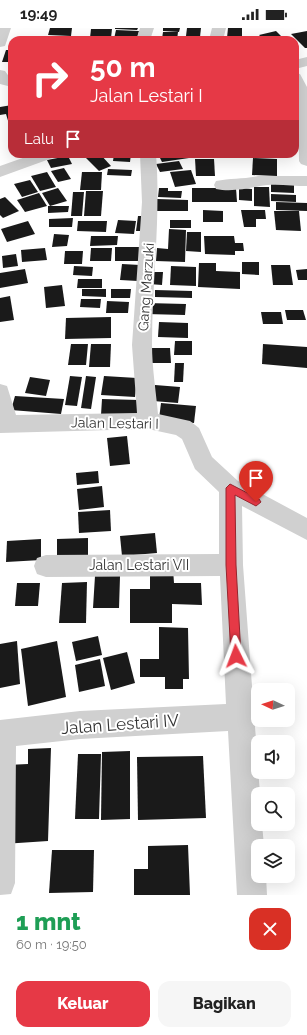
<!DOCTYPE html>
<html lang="id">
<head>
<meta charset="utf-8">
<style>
  body { margin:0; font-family:Raleway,sans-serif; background:#f6f6f6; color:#222; height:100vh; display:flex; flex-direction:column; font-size:15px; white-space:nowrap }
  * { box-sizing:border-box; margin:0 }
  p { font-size:13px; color:#767676 }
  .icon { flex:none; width:22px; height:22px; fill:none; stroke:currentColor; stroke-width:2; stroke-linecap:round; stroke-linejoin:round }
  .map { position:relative; height:867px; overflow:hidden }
  .details { display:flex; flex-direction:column; background:#fff; flex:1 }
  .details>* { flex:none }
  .guide { position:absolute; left:8px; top:8px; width:291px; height:122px; border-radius:12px; box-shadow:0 4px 16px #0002; background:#e63946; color:#fff; overflow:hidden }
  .needle { width:26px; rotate:274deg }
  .fabs { position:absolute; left:251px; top:655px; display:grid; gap:8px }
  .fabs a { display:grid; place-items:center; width:44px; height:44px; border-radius:8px; background:#fff; box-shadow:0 4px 16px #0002; font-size:20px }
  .pin { position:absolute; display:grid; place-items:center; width:34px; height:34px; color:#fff; margin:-41px -17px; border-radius:50% 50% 50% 0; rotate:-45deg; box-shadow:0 0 4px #0007 }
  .pin .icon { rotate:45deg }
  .me { position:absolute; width:44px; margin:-22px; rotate:357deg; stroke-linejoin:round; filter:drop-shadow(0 0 3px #0008) }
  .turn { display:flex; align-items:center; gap:14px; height:84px; padding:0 16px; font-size:18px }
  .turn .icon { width:52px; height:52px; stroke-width:2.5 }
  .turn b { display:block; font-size:28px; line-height:34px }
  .then { display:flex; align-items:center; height:38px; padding:0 16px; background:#0003; gap:8px; font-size:15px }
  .round { display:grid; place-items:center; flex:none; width:42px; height:42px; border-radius:12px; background:#f6f6f6 }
  .head { display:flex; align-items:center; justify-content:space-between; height:68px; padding:0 16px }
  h1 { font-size:24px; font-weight:800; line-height:30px; color:#1e9e55 }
  .primary-button { display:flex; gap:8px; margin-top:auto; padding:8px 16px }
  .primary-button a { flex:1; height:46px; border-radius:12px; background:#e63946; color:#fff; font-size:16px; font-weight:800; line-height:46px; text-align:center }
  .primary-button a+a { background:#f6f6f6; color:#222 }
  .status { display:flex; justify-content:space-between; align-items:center; height:28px; padding:0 20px; background:#fff; direction:ltr }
  .status svg { height:11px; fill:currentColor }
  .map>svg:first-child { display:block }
  .building { fill:#1a1a1a }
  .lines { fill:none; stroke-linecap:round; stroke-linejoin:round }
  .minor { fill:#d0d0d0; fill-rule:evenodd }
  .route { fill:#e63946; stroke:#96252e }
  .labels { text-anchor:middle; stroke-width:4; stroke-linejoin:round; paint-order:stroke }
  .street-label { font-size:14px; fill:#333; stroke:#fff }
  .near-street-label { font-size:17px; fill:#333; stroke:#fff }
</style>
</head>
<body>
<div class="status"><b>19:49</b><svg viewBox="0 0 49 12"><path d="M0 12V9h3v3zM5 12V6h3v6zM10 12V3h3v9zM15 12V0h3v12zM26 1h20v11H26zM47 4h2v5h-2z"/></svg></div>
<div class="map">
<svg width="307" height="867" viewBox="0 0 307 867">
  <rect width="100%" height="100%" fill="#fff"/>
  <g class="building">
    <path d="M50 0H72L71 8 48 7Z"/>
    <path d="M115 0H138L137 2 115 1Z"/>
    <path d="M163 0H180L179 4 163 3Z"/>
    <path d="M187 0H201L200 9 186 8Z"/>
    <path d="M228 0H242V11L227 10Z"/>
    <path d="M91 1H112L111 10H90Z"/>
    <path d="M116 2 139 3 137 12 114 11Z"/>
    <path d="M276 3 285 12H264L259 7Z"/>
    <path d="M307 3V20H305L291 6Z"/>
    <path d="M163 4H178L177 12 162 11Z"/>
    <path d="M6 22H12V34H2Z"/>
    <path d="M12 77V95L9 96 6 86 0 87V79Z"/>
    <path d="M295 81H303V94L295 93Z"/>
    <path d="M96 126H100L111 138 99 143 86 130Z"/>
    <path d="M114 126H131L130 134 113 133Z"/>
    <path d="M170 126H188L189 130 162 134 159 128Z"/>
    <path d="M68 128 72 136 51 140 47 132Z"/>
    <path d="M253 130 277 131V148L252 147Z"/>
    <path d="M195 131H214L215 148H196Z"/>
    <path d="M179 133 183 141 160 144 156 136Z"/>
    <path d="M64 140 71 151 58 154 51 143Z"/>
    <path d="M108 141 132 142 131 148 107 147Z"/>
    <path d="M191 142 196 156 175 159 170 144Z"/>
    <path d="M47 144 56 159 40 163 31 148Z"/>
    <path d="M82 144H102L101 162H80Z"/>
    <path d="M30 152 38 164 22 169 14 156Z"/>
    <path d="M271 155 294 156V165L271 164Z"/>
    <path d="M254 159H269L270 179 254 178Z"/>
    <path d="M58 160 67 173 50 178 42 165Z"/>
    <path d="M159 160H168V163H182L181 170 158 169Z"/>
    <path d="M192 160H236L237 174H192Z"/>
    <path d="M239 160 252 161V173L239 172Z"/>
    <path d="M86 163H103L101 188H84Z"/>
    <path d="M73 164H84L82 188H71Z"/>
    <path d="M39 165 47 178 25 184 17 172Z"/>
    <path d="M271 166 296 167V174L271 173Z"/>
    <path d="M5 169 19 183 3 190 0 187V171Z"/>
    <path d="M157 171 188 172V183H156Z"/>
    <path d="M276 174 307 175V183L276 182Z"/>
    <path d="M48 178H69L68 184 48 185Z"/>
    <path d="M203 182 223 183V194H203Z"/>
    <path d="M241 182H265L266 191H256V199H244Z"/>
    <path d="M274 183H299L301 203 276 202Z"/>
    <path d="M138 188H149L148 203H136Z"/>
    <path d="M73 190 72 199H49V191Z"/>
    <path d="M118 192 136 193 134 206 115 205Z"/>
    <rect x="170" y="192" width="21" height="8"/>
    <path d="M28 193 35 206 7 214 1 201Z"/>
    <path d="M78 193H107L106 204 77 203Z"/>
    <path d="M169 201 186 202 185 234 156 233 157 220 168 221Z"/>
    <path d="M187 204H201V224L186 223Z"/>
    <path d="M54 206 69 207 67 218 52 219Z"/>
    <path d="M91 208H118L117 217 90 218Z"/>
    <path d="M204 208H234L235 215H243L244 223H235V227L205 226Z"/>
    <rect x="115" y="219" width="24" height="14"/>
    <path d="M45 220 47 232 22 234 21 222Z"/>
    <path d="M91 220H112L111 233H90Z"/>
    <path d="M65 223H83L82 236H64Z"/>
    <path d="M16 226 18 238 3 240 2 228Z"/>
    <path d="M242 234H259V247L242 246Z"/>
    <path d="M199 235H216V243L240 244V261L198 259Z"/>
    <path d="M122 236 140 237 138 253 120 252Z"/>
    <path d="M271 237H290L293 257H273Z"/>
    <path d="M74 238 93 239 92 248 73 247Z"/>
    <path d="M171 238 196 239V258L170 257Z"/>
    <path d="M25 241 28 255 0 260V245Z"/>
    <path d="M307 241V252H298L296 242Z"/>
    <path d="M150 244H163L162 257 149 256Z"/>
    <path d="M78 251H102V260H77Z"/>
    <path d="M62 257 65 278 46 280 44 259Z"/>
    <path d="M82 261H106V269L82 268Z"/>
    <path d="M111 261H131L130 270H111Z"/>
    <path d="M155 262 192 263V270L155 269Z"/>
    <path d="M10 268 14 292 0 294V270Z"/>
    <path d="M81 271H101L100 280 80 279Z"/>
    <path d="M107 273 129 274 128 285H106Z"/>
    <path d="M146 275 186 276 185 287 146 286Z"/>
    <path d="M285 282H303L306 292H287Z"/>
    <path d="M261 284H281L283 296H263Z"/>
    <path d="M111 289V310L65 311 66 290Z"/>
    <path d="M159 294 188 295V310L158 309Z"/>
    <path d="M175 313H192V327H174Z"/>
    <path d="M71 316H88L86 337H68Z"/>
    <path d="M91 316H111L110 339H89Z"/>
    <path d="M263 316 307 319V340L262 336Z"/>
    <path d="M145 320H170L171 335H145Z"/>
    <path d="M175 335H184L183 354H174Z"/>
    <path d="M70 348 82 349 77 378 65 377Z"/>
    <path d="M86 348 96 349 91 381 81 380Z"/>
    <path d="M104 348 137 350 135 369 101 367Z"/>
    <path d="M30 349 50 352 46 368 25 365Z"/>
    <path d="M155 357 180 359 178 375 153 373Z"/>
    <path d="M15 368 64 371 61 386 11 382Z"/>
    <path d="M102 371 139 372 138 388 101 387Z"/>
    <path d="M161 375 196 378 194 395 159 391Z"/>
    <path d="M127 408 130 436 110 438 107 410Z"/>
    <path d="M98 443 99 455 77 457 76 445Z"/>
    <path d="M102 458 104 479 79 482 77 461Z"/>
    <path d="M110 482 111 503 79 505 78 484Z"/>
    <path d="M155 505 157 525 122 528 120 508Z"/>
    <path d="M88 510V529L57 531V511Z"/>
    <path d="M41 511V532L6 534 7 513Z"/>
    <path d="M150 541H173L174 555H201L202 577 172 576V595H130V561H150Z"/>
    <path d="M95 548H120L119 580H93Z"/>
    <path d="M87 554 86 595H59L62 555Z"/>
    <path d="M17 555H40L38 578H15Z"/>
    <path d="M159 599 188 600 189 651H183V661H165V649H140V631H159Z"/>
    <path d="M98 608 102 627 76 633 72 614Z"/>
    <path d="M17 613 20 656 0 660V616Z"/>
    <path d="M57 613 66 669 28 678 21 621Z"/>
    <path d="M127 624 135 655 111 662 103 630Z"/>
    <path d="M100 631 105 658 79 664 75 637Z"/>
    <path d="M51 720 48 813 3 816 7 737 28 736V721Z"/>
    <path d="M130 723V791L101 792 102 724Z"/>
    <path d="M78 726H101L99 791H75Z"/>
    <path d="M203 728 206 790 138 792 137 729Z"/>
    <path d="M188 817 190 867H134V841H148V818Z"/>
    <path d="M52 822H94L93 864 49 865Z"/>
  </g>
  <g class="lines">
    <g class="minor">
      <path d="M0 0H11L5 18 0 19Z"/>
      <path d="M140 0H154L150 12H136Z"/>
      <path d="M212 0H226L223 12H209Z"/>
      <path d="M307 29V38L295 41V32Z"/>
      <path d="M0 42 5 43 10 50 12 51V59L0 56Z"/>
      <path d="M295 45 300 46 307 59V138L301 136 299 133 298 70 295 64Z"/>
      <path d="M34 126H57L55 129 0 149V138Z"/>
      <path d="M140 126H156C161 190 152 252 152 316 152 340 156 363 158 386L190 393 199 400 212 429 238 453 307 490V512L242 478 243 537 260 766H258V796H262L264 818H258V848H266L267 867H237L228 703 80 711 16 718 15 855 11 866 0 867V692L80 683 226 676 220 548 46 549 37 546 34 538 37 530 46 527 219 526V464L195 441 182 411 176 407 148 401 0 405V356L7 358 16 387 137 385 132 317 142 174Z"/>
      <path d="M258 148H307V158C292 158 274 155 260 158 246 161 230 164 216 161L214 157 216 153C230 150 244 151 258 148Z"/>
    </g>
  </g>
  <path class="route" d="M230 456 259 471 261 474 256 478 235 467 236 537 241 628 240 632 236 633 232 632 231 628 226 537V460Z"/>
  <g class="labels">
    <g class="street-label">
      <text transform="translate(146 259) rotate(-86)" y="5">Gang Marzuki</text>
      <text transform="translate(115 395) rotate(1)" y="5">Jalan Lestari I</text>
      <text x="139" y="542">Jalan Lestari VII</text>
    </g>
    <g class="near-street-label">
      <text transform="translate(120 696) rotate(-4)" y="6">Jalan Lestari IV</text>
    </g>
  </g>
</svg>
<div class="fabs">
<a><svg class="needle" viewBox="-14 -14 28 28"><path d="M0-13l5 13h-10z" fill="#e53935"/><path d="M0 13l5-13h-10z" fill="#767676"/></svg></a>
<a><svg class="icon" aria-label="sound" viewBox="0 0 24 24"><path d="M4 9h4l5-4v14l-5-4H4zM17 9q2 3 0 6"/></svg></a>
<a><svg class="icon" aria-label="search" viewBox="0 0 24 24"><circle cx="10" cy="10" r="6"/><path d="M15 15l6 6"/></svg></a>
<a><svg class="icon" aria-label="layers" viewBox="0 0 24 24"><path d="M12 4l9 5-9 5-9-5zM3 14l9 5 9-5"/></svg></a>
</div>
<div class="pin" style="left:256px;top:474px;background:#d93025"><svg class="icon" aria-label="arrive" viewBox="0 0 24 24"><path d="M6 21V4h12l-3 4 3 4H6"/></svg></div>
<svg class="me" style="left:236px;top:628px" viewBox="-20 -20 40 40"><path d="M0-17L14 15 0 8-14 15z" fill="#e63946" stroke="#fff" stroke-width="4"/></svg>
<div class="guide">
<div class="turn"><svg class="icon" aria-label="right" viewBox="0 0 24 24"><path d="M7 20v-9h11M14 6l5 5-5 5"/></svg><div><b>50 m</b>Jalan Lestari I</div></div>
<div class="then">Lalu<svg class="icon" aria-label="arrive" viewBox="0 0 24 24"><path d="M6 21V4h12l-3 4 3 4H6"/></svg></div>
</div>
</div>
<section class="details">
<div class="head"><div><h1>1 mnt</h1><p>60 m · 19:50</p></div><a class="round" style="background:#d93025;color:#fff"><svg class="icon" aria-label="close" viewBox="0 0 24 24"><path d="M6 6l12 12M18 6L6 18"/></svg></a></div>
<div class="primary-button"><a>Keluar</a><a>Bagikan</a></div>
</section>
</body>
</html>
